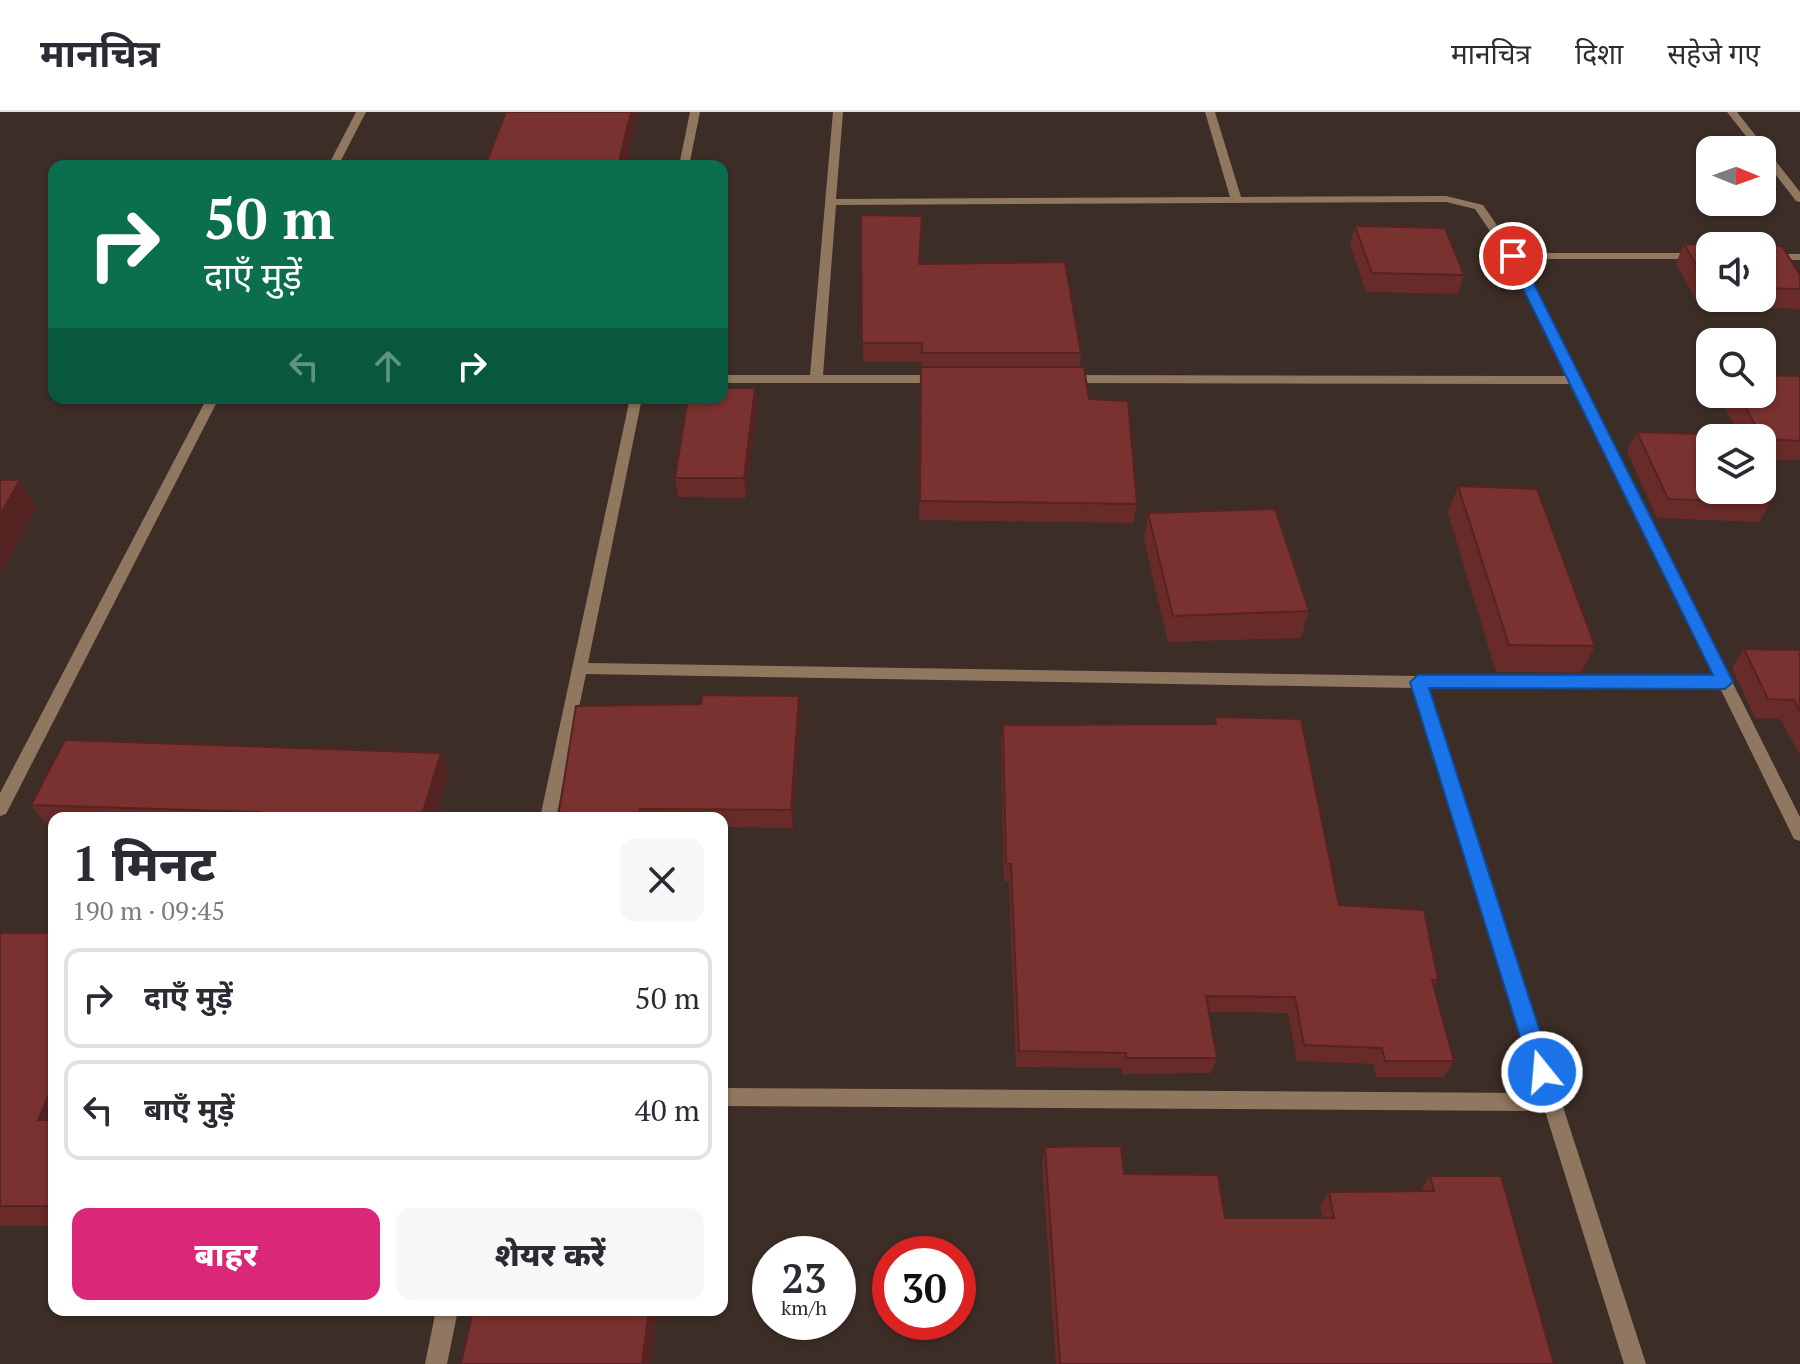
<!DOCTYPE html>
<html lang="hi">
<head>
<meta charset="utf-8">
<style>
  body { margin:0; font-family:"PT Serif","Noto Sans Devanagari",serif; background:#f7f7f7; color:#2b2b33; height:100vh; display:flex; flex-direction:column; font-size:30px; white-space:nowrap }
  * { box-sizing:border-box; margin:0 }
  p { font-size:26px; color:#7c7c81 }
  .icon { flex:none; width:44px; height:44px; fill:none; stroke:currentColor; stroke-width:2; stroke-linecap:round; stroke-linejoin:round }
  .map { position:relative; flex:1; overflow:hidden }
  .details { position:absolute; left:48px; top:700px; width:680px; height:504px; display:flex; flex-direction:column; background:#fff; border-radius:16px; box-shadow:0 2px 6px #0004 }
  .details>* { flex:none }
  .hud { position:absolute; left:48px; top:48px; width:680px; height:244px; border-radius:16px; box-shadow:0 2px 6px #0004; background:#0b6e4f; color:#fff; overflow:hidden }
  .needle { width:52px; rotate:91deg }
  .controls { position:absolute; left:1696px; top:24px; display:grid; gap:16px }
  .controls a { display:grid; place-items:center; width:80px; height:80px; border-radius:16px; background:#fff; box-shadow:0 2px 6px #0004; font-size:40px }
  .speed { position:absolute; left:752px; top:1124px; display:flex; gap:16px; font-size:40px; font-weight:700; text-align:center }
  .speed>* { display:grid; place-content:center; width:104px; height:104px; border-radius:50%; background:#fff; box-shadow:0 2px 6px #0004; line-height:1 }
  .speed small { font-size:20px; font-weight:400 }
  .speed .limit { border:12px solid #d22; background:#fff; color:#111 }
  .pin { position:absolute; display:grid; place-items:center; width:68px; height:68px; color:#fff; margin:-34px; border:4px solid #fff; border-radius:50%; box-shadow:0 2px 8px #0007 }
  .me { position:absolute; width:88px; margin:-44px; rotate:343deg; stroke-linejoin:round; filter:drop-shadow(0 0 6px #0008) }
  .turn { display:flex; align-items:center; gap:28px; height:168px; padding:0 24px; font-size:36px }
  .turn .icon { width:104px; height:104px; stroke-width:2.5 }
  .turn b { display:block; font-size:56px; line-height:68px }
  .lanes { display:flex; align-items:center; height:76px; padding:0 24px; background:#0003; justify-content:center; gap:40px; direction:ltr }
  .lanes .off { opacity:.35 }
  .round { display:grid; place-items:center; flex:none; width:84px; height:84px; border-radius:16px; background:#f7f7f7 }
  .overview { display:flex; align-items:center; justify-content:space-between; height:136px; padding:0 24px }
  h1 { font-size:48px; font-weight:800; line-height:60px }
  .cta { display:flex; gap:16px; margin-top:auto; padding:16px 24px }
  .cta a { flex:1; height:92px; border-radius:16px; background:#db2777; color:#fff; font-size:32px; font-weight:800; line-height:92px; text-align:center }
  .cta a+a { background:#f7f7f7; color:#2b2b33 }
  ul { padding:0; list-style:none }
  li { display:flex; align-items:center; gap:24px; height:100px; margin:0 16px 12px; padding:0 8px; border:4px solid #e1e1e2; border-radius:16px }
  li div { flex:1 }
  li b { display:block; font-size:30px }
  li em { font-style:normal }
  header { display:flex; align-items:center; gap:48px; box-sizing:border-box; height:112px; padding:0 40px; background:#fff; border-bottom:2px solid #e1e1e2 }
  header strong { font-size:38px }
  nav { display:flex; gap:44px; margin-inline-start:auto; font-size:28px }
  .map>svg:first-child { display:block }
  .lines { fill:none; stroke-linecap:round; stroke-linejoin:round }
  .minor { fill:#907760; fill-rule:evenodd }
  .tertiary { fill:#907760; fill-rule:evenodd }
  .wall { fill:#682b29; fill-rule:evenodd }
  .shaded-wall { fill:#552322 }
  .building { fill:#793230; stroke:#552322; stroke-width:2 }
  .route { fill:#1a73e8; stroke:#114b97; stroke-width:2 }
</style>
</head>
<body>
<header>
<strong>मानचित्र</strong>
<nav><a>मानचित्र</a><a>दिशा</a><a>सहेजे गए</a></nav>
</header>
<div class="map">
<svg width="1800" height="1252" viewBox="0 0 1800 1252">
  <rect width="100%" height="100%" fill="#3d2d27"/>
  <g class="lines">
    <g class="minor">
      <path d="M356 0H366L338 54H328Z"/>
      <path d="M690 0H700L689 54H679Z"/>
      <path d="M833 0H843L836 87 1230 85 1205 0H1215L1241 85 1446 84 1483 93 1516 141H1710V147H1520L1800 705V729L1794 727 1720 576H1428L1646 1252H1624L1545 999 722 994V976L1539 981 1412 576 586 562 556 706H540L630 286H642L588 551 1418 564H1714L1570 272 1064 271 1058 267 1064 263 1566 264 1507 144 1475 97 1446 90 836 93 823 263H940L946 267 940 271H722V263H810Z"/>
      <rect x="1762" y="142" width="38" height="6"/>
      <path d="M207 286H219L6 702 0 704V681Z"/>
      <path d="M436 1198H458L447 1252H425Z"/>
    </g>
    <path class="tertiary" d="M1727 0H1737L1800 80V90L1796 89 1762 45V38H1757Z"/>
  </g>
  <g class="wall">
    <path d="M861 103 922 104 920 152 1081 241 1080 255 1089 287 1137 392 1133 411 919 408 921 250H863Z"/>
    <path d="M1355 114 1464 163 1458 182 1366 180 1350 133Z"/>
    <path d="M1684 132 1782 134 1800 163V195L1799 197 1699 194 1676 151ZM1710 134H1762V186H1710Z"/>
    <path d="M1800 264V348L1762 347V326H1741L1717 282H1762Z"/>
    <path d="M757 295 746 386 678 385 675 366Z"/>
    <path d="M1637 320 1771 391 1759 410 1657 406 1627 339Z"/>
    <path d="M1458 374 1595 534 1581 561 1496 560 1448 401Z"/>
    <path d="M1148 401 1309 499 1301 526 1168 530 1144 428Z"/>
    <path d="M1744 537 1800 538V643L1780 607 1755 606 1732 556Z"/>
    <path d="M799 584 801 603 793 716 722 715V706H558L701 592Z"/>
    <path d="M1215 605 1339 793 1438 868 1434 875 1454 949 1444 965H1376L1373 952 1297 949 1288 901 1209 900 1217 946 1211 961 1122 962V956L1016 955 1009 769H1004L1001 631 1003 613 1214 612Z"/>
    <path d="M449 660 435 706H54V711H45L31 693Z"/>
    <rect x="0" y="821" width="54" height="293"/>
    <path d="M1045 1035 1124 1062 1225 1106H1323L1320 1094 1329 1080 1420 1079 1430 1064 1554 1252H1056L1042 1050Z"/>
  </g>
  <g class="shaded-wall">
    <path d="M631 0H639L626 54H618Z"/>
    <path d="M755 276 757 295 746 386 744 366Z"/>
    <path d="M20 368 37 395 0 462V403Z"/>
    <path d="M799 584 801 603 793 716 791 698Z"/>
    <path d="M441 641 449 660 435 706H421Z"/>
    <path d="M54 971V1022L38 1008Z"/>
    <path d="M649 1198H658L651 1252H642Z"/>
  </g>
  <g class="building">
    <path d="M506 0H631L618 54H485Z"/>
    <path d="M861 103 922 104 919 152 1065 150 1081 241H922V231H862Z"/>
    <path d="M1355 114 1445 116 1464 163 1372 161Z"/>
    <path d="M1684 132 1782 134 1800 163V177L1762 176V134H1710V175H1709Z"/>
    <path d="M921 255H1084L1089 287 1128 289 1137 392 920 389Z"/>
    <path d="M1762 263 1800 264V329L1763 327 1738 282H1762Z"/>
    <path d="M722 276H755L744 366H675L688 286H722Z"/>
    <path d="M1637 320 1735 323 1736 326H1710V378H1762V374L1771 391 1668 387Z"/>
    <path d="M0 368H20L0 403Z"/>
    <path d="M1458 374 1537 377 1595 534 1509 533Z"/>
    <path d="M1275 397 1309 499 1173 504 1148 401Z"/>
    <path d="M1744 537 1800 538V599L1794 588 1768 587Z"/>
    <path d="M702 583 799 584 791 698 640 697 638 706H558L576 594 701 592Z"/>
    <path d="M1215 605 1301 607 1339 793 1424 798 1438 868H1432L1454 949H1385L1382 936 1304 933 1295 885 1206 884 1217 946H1126V941L1019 939 1011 752H1006L1003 613 1216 612Z"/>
    <path d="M65 628 441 641 421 706H257L260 700 31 693Z"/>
    <path d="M0 821H54V971L38 1008H54V1090L52 1094H0Z"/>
    <path d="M1121 1034 1124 1062 1218 1063 1225 1106H1334L1329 1080 1434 1079 1430 1064H1501L1554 1252H1060L1045 1035Z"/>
    <path d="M473 1198H649L642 1252H461Z"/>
  </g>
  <path class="route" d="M1513 140 1520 144 1733 570 1725 577 1429 576 1553 960 1550 967 1542 970 1534 967 1531 960 1410 570 1418 563H1713L1507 144Z"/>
</svg>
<div class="controls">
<a><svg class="needle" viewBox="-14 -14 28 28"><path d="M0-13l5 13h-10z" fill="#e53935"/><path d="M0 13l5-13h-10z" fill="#7c7c81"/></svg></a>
<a><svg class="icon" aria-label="sound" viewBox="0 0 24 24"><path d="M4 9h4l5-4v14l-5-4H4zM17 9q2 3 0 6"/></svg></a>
<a><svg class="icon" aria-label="search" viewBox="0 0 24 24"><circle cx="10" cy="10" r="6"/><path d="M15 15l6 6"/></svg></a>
<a><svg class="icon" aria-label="layers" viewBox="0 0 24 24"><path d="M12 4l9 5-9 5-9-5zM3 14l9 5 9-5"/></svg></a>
</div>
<div class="speed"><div>23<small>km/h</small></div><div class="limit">30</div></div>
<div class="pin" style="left:1513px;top:144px;background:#d93025"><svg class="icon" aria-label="arrive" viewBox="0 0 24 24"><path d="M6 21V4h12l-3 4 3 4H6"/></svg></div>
<svg class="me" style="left:1542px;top:960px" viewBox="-20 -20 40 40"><circle r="17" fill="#1a73e8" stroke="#fff" stroke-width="3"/><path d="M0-11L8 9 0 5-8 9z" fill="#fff"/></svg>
<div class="hud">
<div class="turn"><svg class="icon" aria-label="right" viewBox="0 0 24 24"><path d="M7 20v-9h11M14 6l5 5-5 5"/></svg><div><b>50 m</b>दाएँ मुड़ें</div></div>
<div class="lanes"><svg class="icon off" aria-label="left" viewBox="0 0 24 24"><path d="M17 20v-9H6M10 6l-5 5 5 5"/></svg><svg class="icon off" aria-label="ahead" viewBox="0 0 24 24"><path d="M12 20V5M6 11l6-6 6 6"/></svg><svg class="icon" aria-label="right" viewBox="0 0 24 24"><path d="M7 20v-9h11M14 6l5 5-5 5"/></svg></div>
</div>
<section class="details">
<div class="overview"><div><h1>1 मिनट</h1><p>190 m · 09:45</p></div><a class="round"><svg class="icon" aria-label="close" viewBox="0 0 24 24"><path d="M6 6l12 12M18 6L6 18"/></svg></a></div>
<ul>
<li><svg class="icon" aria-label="right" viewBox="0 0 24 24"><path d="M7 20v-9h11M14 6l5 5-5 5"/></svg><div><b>दाएँ मुड़ें</b></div><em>50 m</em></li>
<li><svg class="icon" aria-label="left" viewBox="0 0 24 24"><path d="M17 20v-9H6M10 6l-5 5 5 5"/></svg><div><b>बाएँ मुड़ें</b></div><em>40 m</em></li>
</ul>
<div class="cta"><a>बाहर</a><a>शेयर करें</a></div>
</section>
</div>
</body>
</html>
